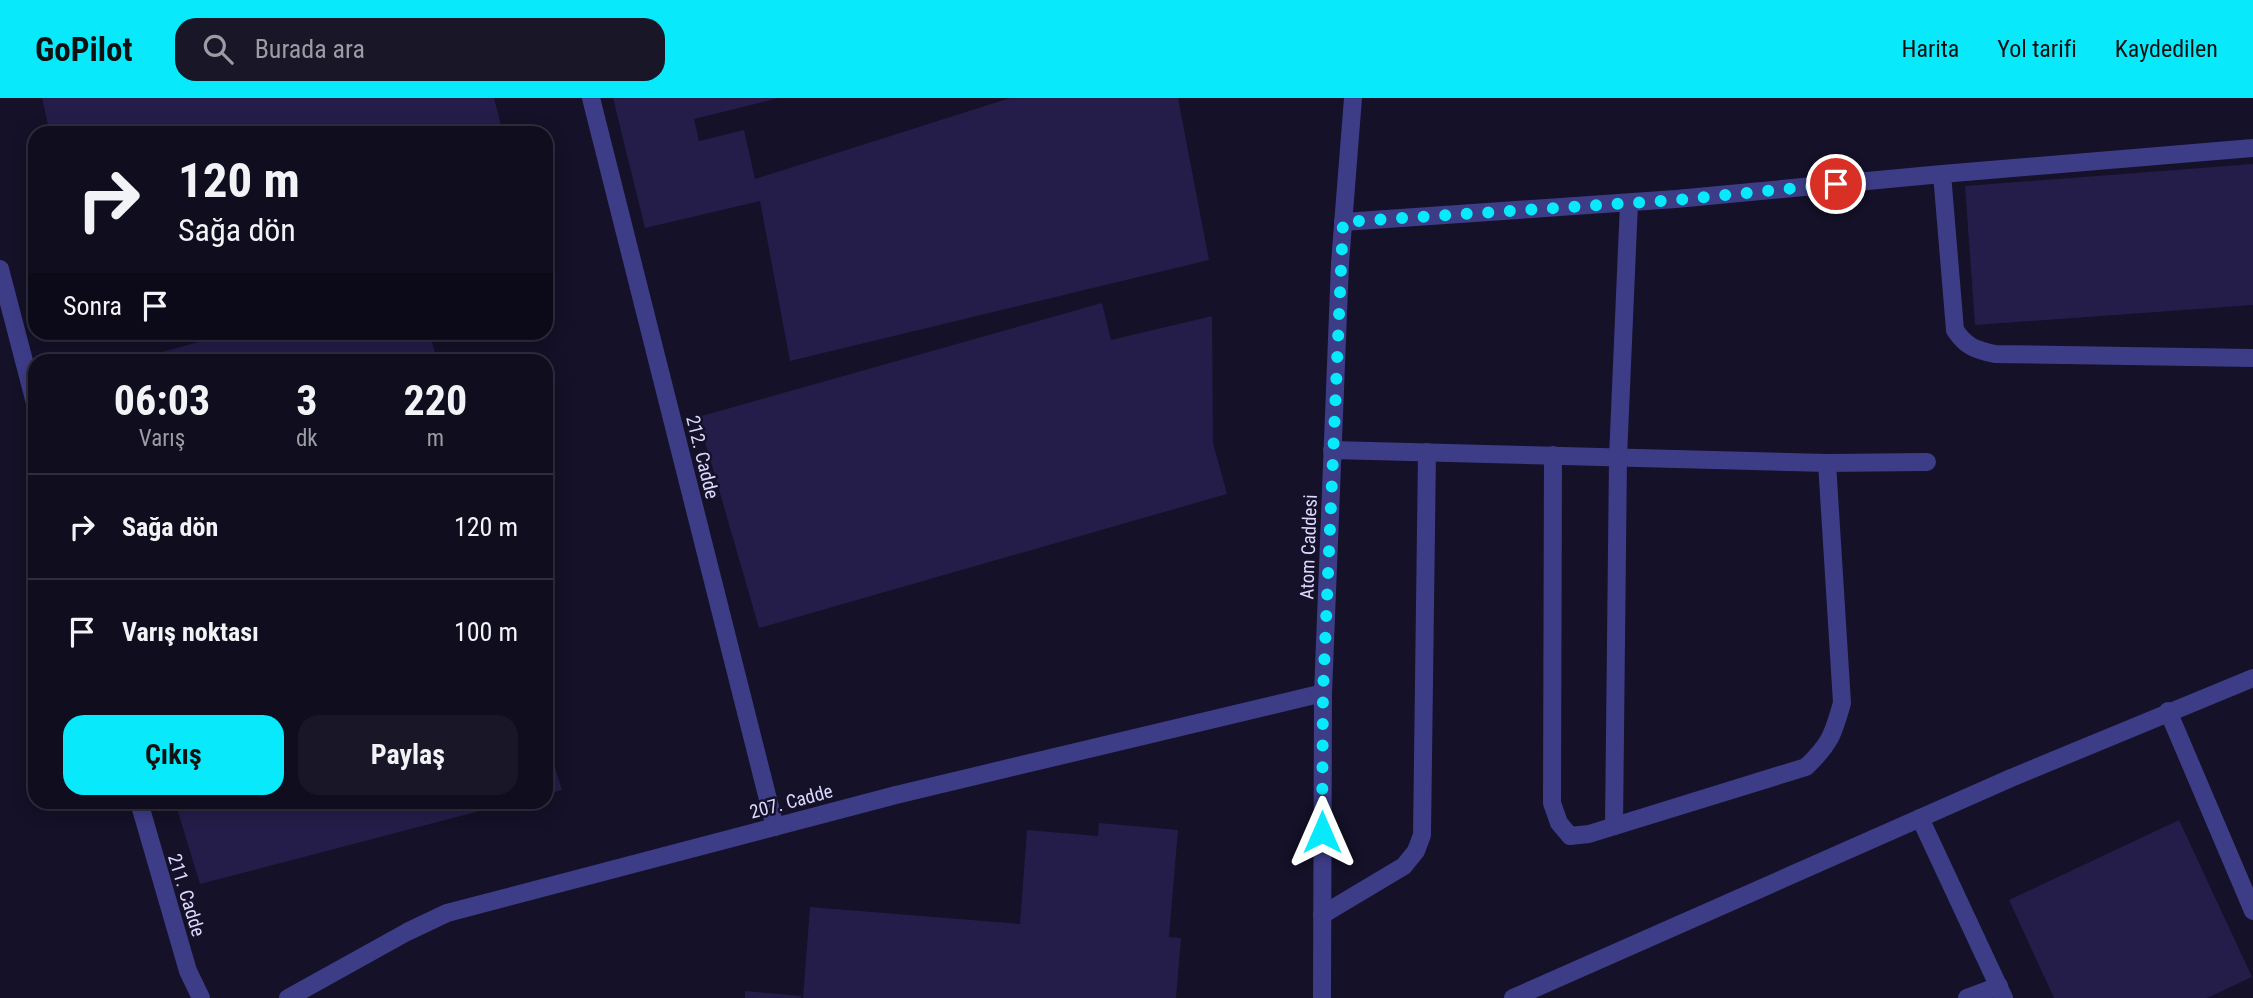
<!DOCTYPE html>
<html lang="tr">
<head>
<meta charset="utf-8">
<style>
  body { margin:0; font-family:"Roboto Condensed",sans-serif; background:#181627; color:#f1f3f6; height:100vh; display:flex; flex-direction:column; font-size:26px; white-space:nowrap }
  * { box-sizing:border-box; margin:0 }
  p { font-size:23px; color:#9b9ca4 }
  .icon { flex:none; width:38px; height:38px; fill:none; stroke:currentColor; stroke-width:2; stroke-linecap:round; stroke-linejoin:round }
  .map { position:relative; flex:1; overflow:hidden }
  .side { position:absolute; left:28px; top:256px; width:525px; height:455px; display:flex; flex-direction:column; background:#0f0d1e; border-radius:21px; box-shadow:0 4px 18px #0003,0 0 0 2px #2f2d3c }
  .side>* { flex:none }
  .hud { position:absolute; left:28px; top:28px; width:525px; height:214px; border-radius:21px; box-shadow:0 4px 18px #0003,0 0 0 2px #2f2d3c; background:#0f0d1e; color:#f1f3f6; overflow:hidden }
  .pin { position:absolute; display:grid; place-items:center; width:60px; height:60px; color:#fff; margin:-30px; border:4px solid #fff; border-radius:50%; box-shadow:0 2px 7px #0007 }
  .me { position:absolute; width:77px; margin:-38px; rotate:0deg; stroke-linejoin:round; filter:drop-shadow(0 0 5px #0008) }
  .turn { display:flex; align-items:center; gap:24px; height:147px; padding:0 35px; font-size:32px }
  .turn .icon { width:91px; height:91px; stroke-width:2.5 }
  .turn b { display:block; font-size:49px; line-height:60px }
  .then { display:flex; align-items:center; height:66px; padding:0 35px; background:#0003; gap:14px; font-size:26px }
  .eta { display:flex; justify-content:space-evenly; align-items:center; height:119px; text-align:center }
  .eta b { font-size:42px; font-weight:700; line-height:49px }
  .button { display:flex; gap:14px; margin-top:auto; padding:14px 35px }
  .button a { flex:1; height:80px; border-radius:21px; background:#08eafb; color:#111; font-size:28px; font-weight:700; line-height:80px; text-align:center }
  .button a+a { background:#181627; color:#f1f3f6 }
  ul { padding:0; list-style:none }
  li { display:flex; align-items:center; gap:21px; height:105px; padding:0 35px; border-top:2px solid #2f2d3c }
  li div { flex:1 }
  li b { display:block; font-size:26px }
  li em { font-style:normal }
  header { display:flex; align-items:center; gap:42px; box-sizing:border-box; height:98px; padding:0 35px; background:#08eafb; color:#111 }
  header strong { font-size:33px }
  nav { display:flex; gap:38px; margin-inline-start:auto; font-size:24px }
  .search { width:490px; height:63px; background:#181627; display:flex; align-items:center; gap:18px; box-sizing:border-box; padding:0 24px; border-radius:21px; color:#9b9ca4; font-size:26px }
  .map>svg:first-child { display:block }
  .building { fill:#241d49 }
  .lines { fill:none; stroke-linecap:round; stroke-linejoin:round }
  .minor { stroke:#3d3c87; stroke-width:18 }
  .route { stroke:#08eafb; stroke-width:12; stroke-dasharray:0 21.6 }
  .labels { text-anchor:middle; stroke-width:5; stroke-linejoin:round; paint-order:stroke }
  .street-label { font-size:19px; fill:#dcd9fe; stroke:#141128 }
</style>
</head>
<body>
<header>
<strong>GoPilot</strong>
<div class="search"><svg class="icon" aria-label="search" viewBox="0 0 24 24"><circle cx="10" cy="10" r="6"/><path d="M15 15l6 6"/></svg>Burada ara</div>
<nav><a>Harita</a><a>Yol tarifi</a><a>Kaydedilen</a></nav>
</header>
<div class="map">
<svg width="2253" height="900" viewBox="0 0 2253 900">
  <rect width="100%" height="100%" fill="#141128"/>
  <g class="building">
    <path d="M42 0H494L503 35H50Z"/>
    <path d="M613 0H779L694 21 699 43 744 32 755 81 1010 0H1178L1209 162 790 263 760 103 645 130Z"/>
    <path d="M2253 66V207L1975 227 1965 88Z"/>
    <path d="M1102 205 1111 242 1212 218 1213 345 1227 396 759 530 698 319Z"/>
    <path d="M235 234H429L437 262H133Z"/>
    <path d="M546 641 562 692 546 696Z"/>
    <path d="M175 704H514L200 786Z"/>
    <path d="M2179 722 2252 879 2207 900H2054L2009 802Z"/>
    <path d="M1099 725 1178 732 1169 839 1181 840 1176 900H803L810 809 1020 826 1027 732 1098 738Z"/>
    <path d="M745 893 801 898V900H745Z"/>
  </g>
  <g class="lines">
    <g class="minor">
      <path d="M591 0 775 729"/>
      <path d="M1942 76 1955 232C1966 249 1976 252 1995 256L2253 260"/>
      <path d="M1343 124 1676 101 1942 76 2253 50"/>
      <path d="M0 171 35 305"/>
      <path d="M1332 352 1827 365 1927 364"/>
      <path d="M1553 357 1552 705 1559 725 1570 738 1589 736 1806 669C1830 646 1833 637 1842 605L1827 365"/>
      <path d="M2168 613 2253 813"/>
      <path d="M139 704 188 873 201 900"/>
      <path d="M1920 720 2004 900"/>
      <path d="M1614 728 1618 359 1629 105"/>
      <path d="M1322 817 1404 768 1416 753 1422 737 1427 354"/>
      <path d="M288 900 407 834 447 815 896 697 1323 595"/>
      <path d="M1322 900 1323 595 1340 165 1353 0"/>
      <path d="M1513 900 2011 680 2253 580"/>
      <path d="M1967 900 1999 888"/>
    </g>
  </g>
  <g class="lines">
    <path class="route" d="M1322 734 1323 595 1343 124 1676 102 1836 86"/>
  </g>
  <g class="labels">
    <g class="street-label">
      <text transform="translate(703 359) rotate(76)" y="7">212. Cadde</text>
      <text transform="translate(1308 449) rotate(-88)" y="7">Atom Caddesi</text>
      <text transform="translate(791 703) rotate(-15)" y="7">207. Cadde</text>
      <text transform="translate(187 797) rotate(73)" y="7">211. Cadde</text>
    </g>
  </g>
</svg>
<div class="pin" style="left:1836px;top:86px;background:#d93025"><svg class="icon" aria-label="arrive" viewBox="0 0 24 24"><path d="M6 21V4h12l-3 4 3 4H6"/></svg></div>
<svg class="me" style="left:1322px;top:734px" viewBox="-20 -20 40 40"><path d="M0-17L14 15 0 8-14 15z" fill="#08eafb" stroke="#fff" stroke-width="4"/></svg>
<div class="hud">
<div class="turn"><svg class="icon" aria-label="right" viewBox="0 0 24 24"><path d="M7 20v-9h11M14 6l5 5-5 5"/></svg><div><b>120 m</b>Sağa dön</div></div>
<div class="then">Sonra<svg class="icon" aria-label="arrive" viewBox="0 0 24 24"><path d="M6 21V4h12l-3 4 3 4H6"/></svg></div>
</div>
<section class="side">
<div class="eta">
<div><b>06:03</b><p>Varış</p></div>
<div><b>3</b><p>dk</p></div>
<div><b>220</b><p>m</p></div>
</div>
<ul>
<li><svg class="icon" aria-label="right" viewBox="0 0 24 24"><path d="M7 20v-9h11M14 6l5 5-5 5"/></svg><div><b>Sağa dön</b></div><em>120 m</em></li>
<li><svg class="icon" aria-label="arrive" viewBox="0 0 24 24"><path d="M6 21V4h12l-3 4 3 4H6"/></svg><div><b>Varış noktası</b></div><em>100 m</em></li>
</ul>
<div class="button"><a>Çıkış</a><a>Paylaş</a></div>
</section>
</div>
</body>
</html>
